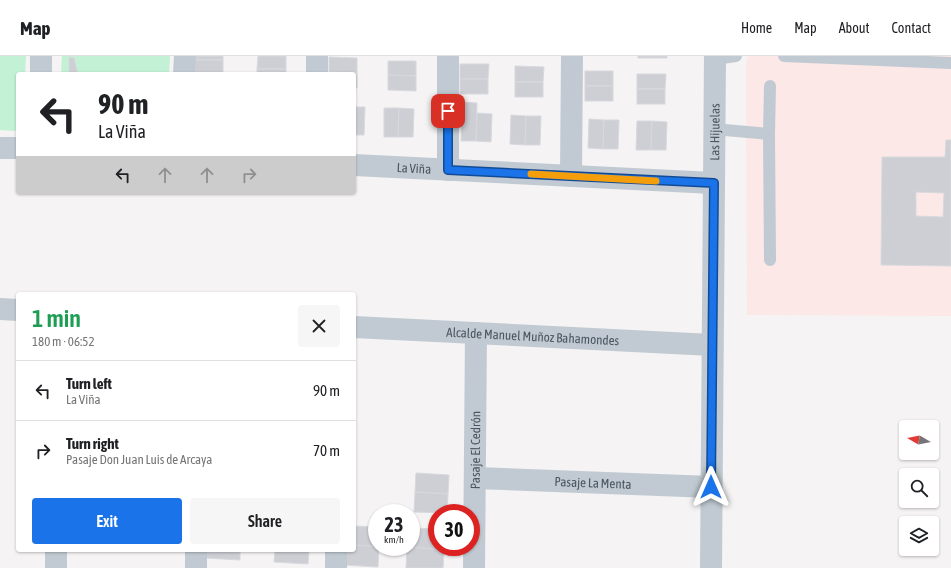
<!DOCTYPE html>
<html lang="en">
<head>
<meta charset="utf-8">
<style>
  body { margin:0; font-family:"Asap Condensed",sans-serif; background:#f6f6f6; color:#202124; height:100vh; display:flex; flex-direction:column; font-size:15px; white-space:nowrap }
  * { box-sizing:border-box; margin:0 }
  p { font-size:13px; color:#757577 }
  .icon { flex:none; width:22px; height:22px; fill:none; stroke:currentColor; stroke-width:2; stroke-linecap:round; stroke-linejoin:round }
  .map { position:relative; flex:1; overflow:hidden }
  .details { position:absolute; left:16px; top:236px; width:340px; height:260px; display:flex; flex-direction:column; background:#fff; border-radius:4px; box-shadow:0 1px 3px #0004 }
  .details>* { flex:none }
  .guide { position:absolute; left:16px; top:16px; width:340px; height:122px; border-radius:4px; box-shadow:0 1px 3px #0004; background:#fff; color:#202124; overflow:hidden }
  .needle { width:26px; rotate:279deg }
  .tools { position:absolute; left:899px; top:364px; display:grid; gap:8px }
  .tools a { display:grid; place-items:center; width:40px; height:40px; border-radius:4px; background:#fff; box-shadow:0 1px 3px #0004; font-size:20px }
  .speed { position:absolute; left:368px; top:448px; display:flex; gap:8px; font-size:20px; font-weight:700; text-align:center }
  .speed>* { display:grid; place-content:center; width:52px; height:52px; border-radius:50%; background:#fff; box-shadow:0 1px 3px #0004; line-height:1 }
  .speed small { font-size:10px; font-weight:400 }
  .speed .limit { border:6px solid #d22; background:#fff; color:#111 }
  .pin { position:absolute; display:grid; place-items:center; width:34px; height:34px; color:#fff; margin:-17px; border-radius:8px; box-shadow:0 2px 6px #0006 }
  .me { position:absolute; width:44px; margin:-22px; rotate:0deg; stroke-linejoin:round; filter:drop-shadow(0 0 3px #0008) }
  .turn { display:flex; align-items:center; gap:14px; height:84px; padding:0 16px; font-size:18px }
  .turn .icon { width:52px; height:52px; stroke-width:2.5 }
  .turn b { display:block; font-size:28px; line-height:34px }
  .lanes { display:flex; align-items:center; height:38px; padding:0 16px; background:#0003; justify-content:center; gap:20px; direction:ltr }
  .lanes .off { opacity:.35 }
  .round { display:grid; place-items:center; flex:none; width:42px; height:42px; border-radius:4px; background:#f6f6f6 }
  .head { display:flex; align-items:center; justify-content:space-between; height:68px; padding:0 16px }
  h1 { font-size:24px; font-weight:600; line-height:30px; color:#1e9e55 }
  .button { display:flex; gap:8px; margin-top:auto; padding:8px 16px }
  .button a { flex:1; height:46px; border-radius:4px; background:#1a73e8; color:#fff; font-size:16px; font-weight:600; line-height:46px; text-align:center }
  .button a+a { background:#f6f6f6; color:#202124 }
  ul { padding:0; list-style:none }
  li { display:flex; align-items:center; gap:12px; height:60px; padding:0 16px; border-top:1px solid #e0e0e0 }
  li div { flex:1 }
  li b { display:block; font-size:15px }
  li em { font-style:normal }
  header { display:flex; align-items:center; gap:24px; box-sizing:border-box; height:56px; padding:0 20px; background:#fff; border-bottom:1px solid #e0e0e0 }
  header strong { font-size:19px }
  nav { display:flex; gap:22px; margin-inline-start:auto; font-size:14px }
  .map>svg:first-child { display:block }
  .medical { fill:#fce8e6 }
  .green { fill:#c3f1d5 }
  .building { fill:#cdcfd5; stroke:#d7d9de; fill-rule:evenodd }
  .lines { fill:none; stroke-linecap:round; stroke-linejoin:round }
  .lane { stroke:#c1cad2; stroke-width:12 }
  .street { stroke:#c1cad2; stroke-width:22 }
  .route-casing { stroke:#114b97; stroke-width:10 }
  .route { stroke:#1a73e8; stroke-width:7 }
  .slow { stroke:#f59e0b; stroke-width:7 }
  .labels { text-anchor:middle; stroke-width:3; stroke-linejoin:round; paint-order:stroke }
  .street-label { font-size:13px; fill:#4a5661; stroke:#fff }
</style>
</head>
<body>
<header>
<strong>Map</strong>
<nav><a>Home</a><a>Map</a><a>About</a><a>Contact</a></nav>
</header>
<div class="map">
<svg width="951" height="512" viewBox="0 0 951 512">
  <rect width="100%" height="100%" fill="#f5f3f3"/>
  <path class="medical" d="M748 0H951V260L747 259 746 10Z"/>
  <g class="green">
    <path d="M0 0H26L25 18H18V71L15 75 0 74Z"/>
    <path d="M62 0H170L169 18H61Z"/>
  </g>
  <g class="building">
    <rect x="195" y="0" width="28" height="4"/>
    <path d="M258 0H286V13H257Z"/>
    <rect x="638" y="0" width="29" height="2"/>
    <path d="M69 1 74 2 78 18H69Z"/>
    <path d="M329 1 357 2V17L329 16Z"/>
    <rect x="195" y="4" width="28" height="14"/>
    <path d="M388 5H416V20L388 19Z"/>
    <path d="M460 8H489L488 23H460Z"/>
    <path d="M515 10 544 11 543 26H515Z"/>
    <rect x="257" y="13" width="29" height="5"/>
    <rect x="585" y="15" width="28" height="15"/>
    <path d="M329 16 357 17V32H354V18H329Z"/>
    <path d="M637 18H666L665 33H637Z"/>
    <path d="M388 19 416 20V35L388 34Z"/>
    <rect x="460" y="23" width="28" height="15"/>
    <rect x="515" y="26" width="28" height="15"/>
    <rect x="585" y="30" width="28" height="15"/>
    <rect x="637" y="33" width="28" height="15"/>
    <path d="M462 46 477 47 476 85H461Z"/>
    <path d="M354 51H365L364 79H354Z"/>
    <path d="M384 52H399L398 81H384Z"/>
    <path d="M399 52 414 53 413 81H398Z"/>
    <path d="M477 57 492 58 491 86 476 85Z"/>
    <path d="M511 59 526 60 525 89 510 88Z"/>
    <path d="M526 60H541L540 89H525Z"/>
    <path d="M589 63 604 64 603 93 588 92Z"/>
    <path d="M604 64H619L618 93H603Z"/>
    <path d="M637 65H652L651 94H636Z"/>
    <path d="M652 65 667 66 666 94H651Z"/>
    <path d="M946 84H951V210L881 209 882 101H945ZM916 136 944 137 943 161 916 160Z"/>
    <path d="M416 417 449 419 448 438 415 436Z"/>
    <path d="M415 436 448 438 447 457 414 456Z"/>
    <path d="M354 470 377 471V491L354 489Z"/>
    <path d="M411 472 437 473V491H444V494L407 491H411Z"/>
    <path d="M354 489 379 491 378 511 344 509 345 494H354Z"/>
    <path d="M407 491 444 494 443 512H406Z"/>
    <path d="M207 494H240V504L206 502Z"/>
    <path d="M275 494H309L308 508 274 506Z"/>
  </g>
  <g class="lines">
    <g class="lane">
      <path d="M784 0 951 7"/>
      <path d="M715 3 736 0"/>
      <path d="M714 73 769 78"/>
      <path d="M770 204 769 78 770 30"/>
    </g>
    <g class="street">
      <path d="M41 18V0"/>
      <path d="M184 18 185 0"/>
      <path d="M317 18V0"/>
      <path d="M0 92H18"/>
      <path id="s1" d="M354 109 713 127"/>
      <path d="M448 114V0"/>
      <path d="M571 120 572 0"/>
      <path d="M0 253 18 254"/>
      <path id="s2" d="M354 271 712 289"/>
      <path id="s3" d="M475 422 711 431"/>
      <path d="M56 512V494"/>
      <path d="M196 512V494"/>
      <path d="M336 512V494"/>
      <path id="s4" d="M474 512 476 277"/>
      <path id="s5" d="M711 512 715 0"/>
    </g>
  </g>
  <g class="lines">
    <defs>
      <path id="route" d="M448 55V114L714 127 711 431"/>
    </defs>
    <use href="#route" class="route-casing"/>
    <use href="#route" class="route"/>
    <path class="slow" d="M531 118 656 125"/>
  </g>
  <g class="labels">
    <g class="street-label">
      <text dy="5" stroke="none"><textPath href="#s5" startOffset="436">Las Hijuelas</textPath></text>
      <text dy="5" stroke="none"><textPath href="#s1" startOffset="60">La Viña</textPath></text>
      <text dy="5" stroke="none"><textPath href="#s2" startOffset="179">Alcalde Manuel Muñoz Bahamondes</textPath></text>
      <text dy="5" stroke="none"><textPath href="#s4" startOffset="118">Pasaje El Cedrón</textPath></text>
      <text dy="5" stroke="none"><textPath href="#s3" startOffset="118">Pasaje La Menta</textPath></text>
    </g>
  </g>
</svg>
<div class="tools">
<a><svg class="needle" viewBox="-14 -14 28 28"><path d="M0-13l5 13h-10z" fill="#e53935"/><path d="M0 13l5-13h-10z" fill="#757577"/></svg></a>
<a><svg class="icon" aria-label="search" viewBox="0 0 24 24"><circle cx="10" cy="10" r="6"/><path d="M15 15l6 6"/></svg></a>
<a><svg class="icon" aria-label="layers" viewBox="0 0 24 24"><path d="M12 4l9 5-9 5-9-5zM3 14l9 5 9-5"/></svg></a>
</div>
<div class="speed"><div>23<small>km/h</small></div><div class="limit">30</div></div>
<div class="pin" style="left:448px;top:55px;background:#d93025"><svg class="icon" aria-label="arrive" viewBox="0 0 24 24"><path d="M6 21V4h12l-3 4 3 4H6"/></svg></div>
<svg class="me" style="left:711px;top:431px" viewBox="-20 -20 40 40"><path d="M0-17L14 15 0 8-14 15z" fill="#1a73e8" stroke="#fff" stroke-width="4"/></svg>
<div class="guide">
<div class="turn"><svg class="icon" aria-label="left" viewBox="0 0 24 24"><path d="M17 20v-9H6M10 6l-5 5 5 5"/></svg><div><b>90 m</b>La Viña</div></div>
<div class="lanes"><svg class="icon" aria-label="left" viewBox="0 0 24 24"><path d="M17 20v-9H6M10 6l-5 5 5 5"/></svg><svg class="icon off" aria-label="ahead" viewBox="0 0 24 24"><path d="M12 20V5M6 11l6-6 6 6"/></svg><svg class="icon off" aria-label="ahead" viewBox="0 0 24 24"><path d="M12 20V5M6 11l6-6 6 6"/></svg><svg class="icon off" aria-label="right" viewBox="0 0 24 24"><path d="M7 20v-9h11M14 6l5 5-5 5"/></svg></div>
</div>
<section class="details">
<div class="head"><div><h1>1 min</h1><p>180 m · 06:52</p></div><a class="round"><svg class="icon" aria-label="close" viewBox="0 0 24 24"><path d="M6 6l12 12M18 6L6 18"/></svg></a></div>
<ul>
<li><svg class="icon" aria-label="left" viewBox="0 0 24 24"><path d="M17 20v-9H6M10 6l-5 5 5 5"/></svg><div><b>Turn left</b><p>La Viña</p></div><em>90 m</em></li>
<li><svg class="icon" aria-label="right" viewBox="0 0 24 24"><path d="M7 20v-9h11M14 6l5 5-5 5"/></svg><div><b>Turn right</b><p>Pasaje Don Juan Luis de Arcaya</p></div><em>70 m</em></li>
</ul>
<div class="button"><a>Exit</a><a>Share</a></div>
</section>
</div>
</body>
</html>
